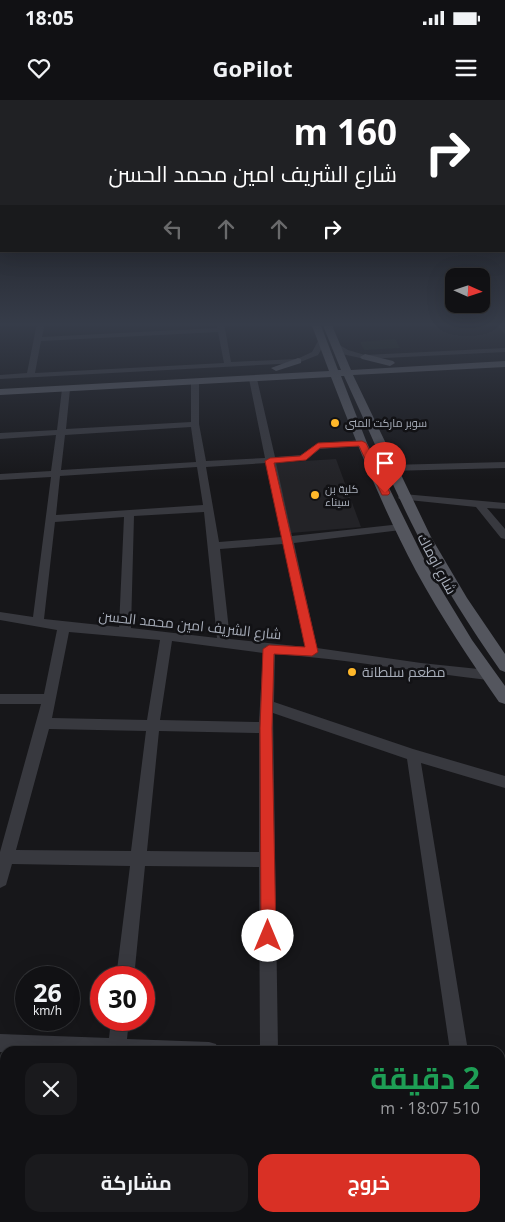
<!DOCTYPE html>
<html lang="ar">
<head>
<meta charset="utf-8">
<style>
  body { margin:0; font-family:"Open Sans",Cairo,sans-serif; background:#1a1a1d; color:#f1f3f6; direction:rtl; height:100vh; display:flex; flex-direction:column; font-size:19px; white-space:nowrap }
  * { box-sizing:border-box; margin:0 }
  p { font-size:16px; color:#9c9da0 }
  .icon { flex:none; width:28px; height:28px; fill:none; stroke:currentColor; stroke-width:2; stroke-linecap:round; stroke-linejoin:round }
  .map { position:relative; flex:1; overflow:hidden; direction:ltr }
  .panel { position:absolute; left:0px; top:946px; width:505px; height:176px; display:flex; flex-direction:column; background:#111114; border-radius:15px 15px 0 0; box-shadow:0 5px 20px #0002,0 0 0 1px #303134; direction:rtl }
  .panel>* { flex:none }
  .banner { position:absolute; left:0px; top:0px; width:505px; height:152px; box-shadow:0 5px 20px #0002,0 0 0 1px #303134; direction:rtl; background:#202124; color:#fff; overflow:hidden }
  .needle { width:32px; rotate:93deg }
  .fabs { position:absolute; left:445px; top:168px; display:grid; gap:10px }
  .fabs a { display:grid; place-items:center; width:45px; height:45px; border-radius:10px; background:#111114; box-shadow:0 5px 20px #0002,0 0 0 1px #303134; font-size:25px }
  .speed { position:absolute; left:15px; top:866px; display:flex; gap:10px; font-size:25px; font-weight:700; text-align:center }
  .speed>* { display:grid; place-content:center; width:65px; height:65px; border-radius:50%; background:#111114; box-shadow:0 5px 20px #0002,0 0 0 1px #303134; line-height:1 }
  .speed small { font-size:12px; font-weight:400 }
  .speed .limit { border:8px solid #d22; background:#fff; color:#111 }
  .pin { position:absolute; display:grid; place-items:center; width:42px; height:42px; color:#fff; margin:-51px -21px; border-radius:50% 50% 50% 0; rotate:-45deg; box-shadow:0 0 5px #0007 }
  .pin .icon { rotate:45deg }
  .me { position:absolute; width:55px; margin:-28px; rotate:0deg; stroke-linejoin:round; filter:drop-shadow(0 0 4px #0008) }
  .turn { display:flex; align-items:center; gap:18px; height:105px; padding:0 25px; font-size:22px }
  .turn .icon { width:65px; height:65px; stroke-width:2.5 }
  .turn b { display:block; font-size:35px; line-height:42px }
  .lanes { display:flex; align-items:center; height:48px; padding:0 25px; background:#0003; justify-content:center; gap:25px; direction:ltr }
  .lanes .off { opacity:.35 }
  .round { display:grid; place-items:center; flex:none; width:52px; height:52px; border-radius:15px; background:#1a1a1d }
  .summary { display:flex; align-items:center; justify-content:space-between; height:85px; padding:0 25px }
  h1 { font-size:30px; font-weight:700; line-height:38px; color:#1e9e55 }
  .action { display:flex; gap:10px; margin-top:auto; padding:10px 25px }
  .action a { flex:1; height:58px; border-radius:15px; background:#d93025; color:#fff; font-size:20px; font-weight:700; line-height:58px; text-align:center }
  .action a+a { background:#1a1a1d; color:#f1f3f6 }
  .status { display:flex; justify-content:space-between; align-items:center; height:35px; padding:0 25px; background:#111114; direction:ltr }
  .status svg { height:14px; fill:currentColor }
  header { display:flex; justify-content:space-between; align-items:center; height:65px; padding:0 25px; background:#111114; font-size:22px; font-weight:700 }
  .map>svg:first-child { display:block }
  .built { fill:#232327 }
  .green { fill:#1d251e }
  .lines { fill:none; stroke-linecap:round; stroke-linejoin:round }
  .minor { fill:#38393f; fill-rule:evenodd }
  .major { fill:#54565e; fill-rule:evenodd }
  .route { fill:#d93025; stroke:#8d1f18 }
  .poi-dot { fill:#ffb82a; stroke:#121215; stroke-width:2 }
  .labels { text-anchor:middle; stroke-width:5; stroke-linejoin:round; paint-order:stroke }
  .far-poi-label { font-size:11px; fill:#a8aeba; stroke:#121215; text-anchor:start }
  .street-label { font-size:14px; fill:#a8aeba; stroke:#121215 }
  .poi-label { font-size:14px; fill:#a8aeba; stroke:#121215; text-anchor:start }
</style>
</head>
<body>
<div class="status"><b>18:05</b><svg viewBox="0 0 49 12"><path d="M0 12V9h3v3zM5 12V6h3v6zM10 12V3h3v9zM15 12V0h3v12zM26 1h20v11H26zM47 4h2v5h-2z"/></svg></div>
<header><svg class="icon" aria-label="menu" viewBox="0 0 24 24"><path d="M4 6h16M4 12h16M4 18h16"/></svg>GoPilot<svg class="icon" aria-label="heart" viewBox="0 0 24 24"><path d="M12 20l-8-8c-3-5 5-10 8-4 3-6 11-1 8 4z"/></svg></header>
<div class="map">
<svg width="505" height="1122" viewBox="0 0 505 1122">
  <rect width="100%" height="100%" fill="#17171a"/>
  <path class="built" d="M336 359 361 427 291 433 273 363Z"/>
  <path class="green" d="M395 239 400 248 364 250 360 242Z"/>
  <g class="lines">
    <g class="minor">
      <path d="M37 223H45L42 237 217 228 216 223H224L231 262 297 259 312 252 318 241 325 243 318 255 298 263 0 279V275L27 273ZM218 232 224 263 35 273 41 241Z"/>
      <path d="M495 223H502L505 227V234Z"/>
      <path d="M332 244H338L348 250 365 255 505 248V252L365 259 342 254 332 248Z"/>
      <path d="M250 277 257 279 275 357 301 355 318 343 362 340 367 343 362 346 320 349 306 360 276 363 292 436 401 424 406 427 401 430 294 443 317 548 421 563 488 570 492 571 494 575 492 579 488 580C417 572 346 559 275 554L274 602 413 649 505 676V688L421 663 468 951H450L407 659 273 613 278 951H260L259 767 145 766 134 878H116L130 766 12 764 6 785 0 788V752L41 604H0V594H44L57 530 0 520V512L33 517 51 377 0 380V374L51 371 56 335 0 339V333L57 330 62 289 66 286 70 289 66 329 191 322V282L195 280 199 282V324L206 361 265 358 249 279ZM191 327 196 362 61 370 65 335ZM266 363 282 437 219 442 206 367ZM197 367 203 405 56 415 60 376ZM204 412 217 538 131 528 134 416ZM124 417 119 527 44 519 55 422ZM283 444 305 547 230 539 220 449ZM69 532 160 540 147 620 52 618ZM172 541 263 553 259 622 160 620ZM49 629 146 631 131 751 16 750ZM159 631 259 633V752L147 751Z"/>
      <path d="M505 362V368L389 371 384 368 389 365Z"/>
      <path d="M403 394 505 403V409L487 408 505 429V439L501 438 476 407 399 399 398 397Z"/>
      <path d="M111 920H129L127 939 209 942 216 944 218 951 0 952V934L109 938Z"/>
      <path d="M86 1118H108L107 1122H85Z"/>
      <path d="M259 1118H280L281 1122H259Z"/>
    </g>
    <g class="major">
      <path d="M311 223H320L338 270H341L322 223H331L351 270 505 261V267L353 275 431 437 467 498 505 554V572L500 570C470 527 442 483 418 436 391 384 369 329 344 276H341L367 343 430 471 472 540 505 586V604L499 602C470 560 441 517 416 471 383 409 356 342 331 277L0 295V289L329 271Z"/>
      <path d="M365 254 393 261 395 263 390 266 362 259 360 257Z"/>
      <path d="M298 258 301 259V263L276 271 271 268Z"/>
    </g>
  </g>
  <linearGradient id="sky" x2="0" y2="1"><stop stop-color="#0d0d0e"/><stop offset="0.59" stop-color="#363c49"/><stop offset="1" stop-color="#363c49" stop-opacity="0"/></linearGradient>
  <rect width="505" height="380" fill="url(#sky)"/>
  <path class="route" d="M362 341 366 343 390 393 388 395H382L381 393 359 346 320 348 306 360 274 363 318 552 312 556 274 554 272 628 276 836 274 842 268 844 263 842 261 836 260 628 263 549 269 545 305 547 265 361 270 358 300 356 318 343Z"/>
  <g class="poi-dot">
    <circle cx="335" cy="323" r="5"/>
    <circle cx="315" cy="395" r="5"/>
    <circle cx="352" cy="572" r="5"/>
  </g>
  <g class="labels">
    <g class="far-poi-label">
      <text x="345" y="327">سوبر ماركت المنى</text>
      <text x="325" y="393">كلية بن<tspan x="325" dy="13">سيناء</tspan></text>
    </g>
    <g class="street-label">
      <text transform="translate(437 464) rotate(62)" y="5">شارع اوماك</text>
      <text transform="translate(190 525) rotate(6)" y="5">شارع الشريف امين محمد الحسن</text>
    </g>
    <g class="poi-label">
      <text x="362" y="577">مطعم سلطانة</text>
    </g>
  </g>
</svg>
<div class="fabs">
<a><svg class="needle" viewBox="-14 -14 28 28"><path d="M0-13l5 13h-10z" fill="#e53935"/><path d="M0 13l5-13h-10z" fill="#9c9da0"/></svg></a>
</div>
<div class="speed"><div>26<small>km/h</small></div><div class="limit">30</div></div>
<div class="pin" style="left:385px;top:393px;background:#d93025"><svg class="icon" aria-label="arrive" viewBox="0 0 24 24"><path d="M6 21V4h12l-3 4 3 4H6"/></svg></div>
<svg class="me" style="left:268px;top:836px" viewBox="-20 -20 40 40"><circle r="19" fill="#fff"/><path d="M0-13L10 11 0 6-10 11z" fill="#d93025"/></svg>
<div class="banner">
<div class="turn"><svg class="icon" aria-label="right" viewBox="0 0 24 24"><path d="M7 20v-9h11M14 6l5 5-5 5"/></svg><div><b>160 m</b>شارع الشريف امين محمد الحسن</div></div>
<div class="lanes"><svg class="icon off" aria-label="left" viewBox="0 0 24 24"><path d="M17 20v-9H6M10 6l-5 5 5 5"/></svg><svg class="icon off" aria-label="ahead" viewBox="0 0 24 24"><path d="M12 20V5M6 11l6-6 6 6"/></svg><svg class="icon off" aria-label="ahead" viewBox="0 0 24 24"><path d="M12 20V5M6 11l6-6 6 6"/></svg><svg class="icon" aria-label="right" viewBox="0 0 24 24"><path d="M7 20v-9h11M14 6l5 5-5 5"/></svg></div>
</div>
<section class="panel">
<div class="summary"><div><h1>2 دقيقة</h1><p>510 m · 18:07</p></div><a class="round"><svg class="icon" aria-label="close" viewBox="0 0 24 24"><path d="M6 6l12 12M18 6L6 18"/></svg></a></div>
<div class="action"><a>خروج</a><a>مشاركة</a></div>
</section>
</div>
</body>
</html>
